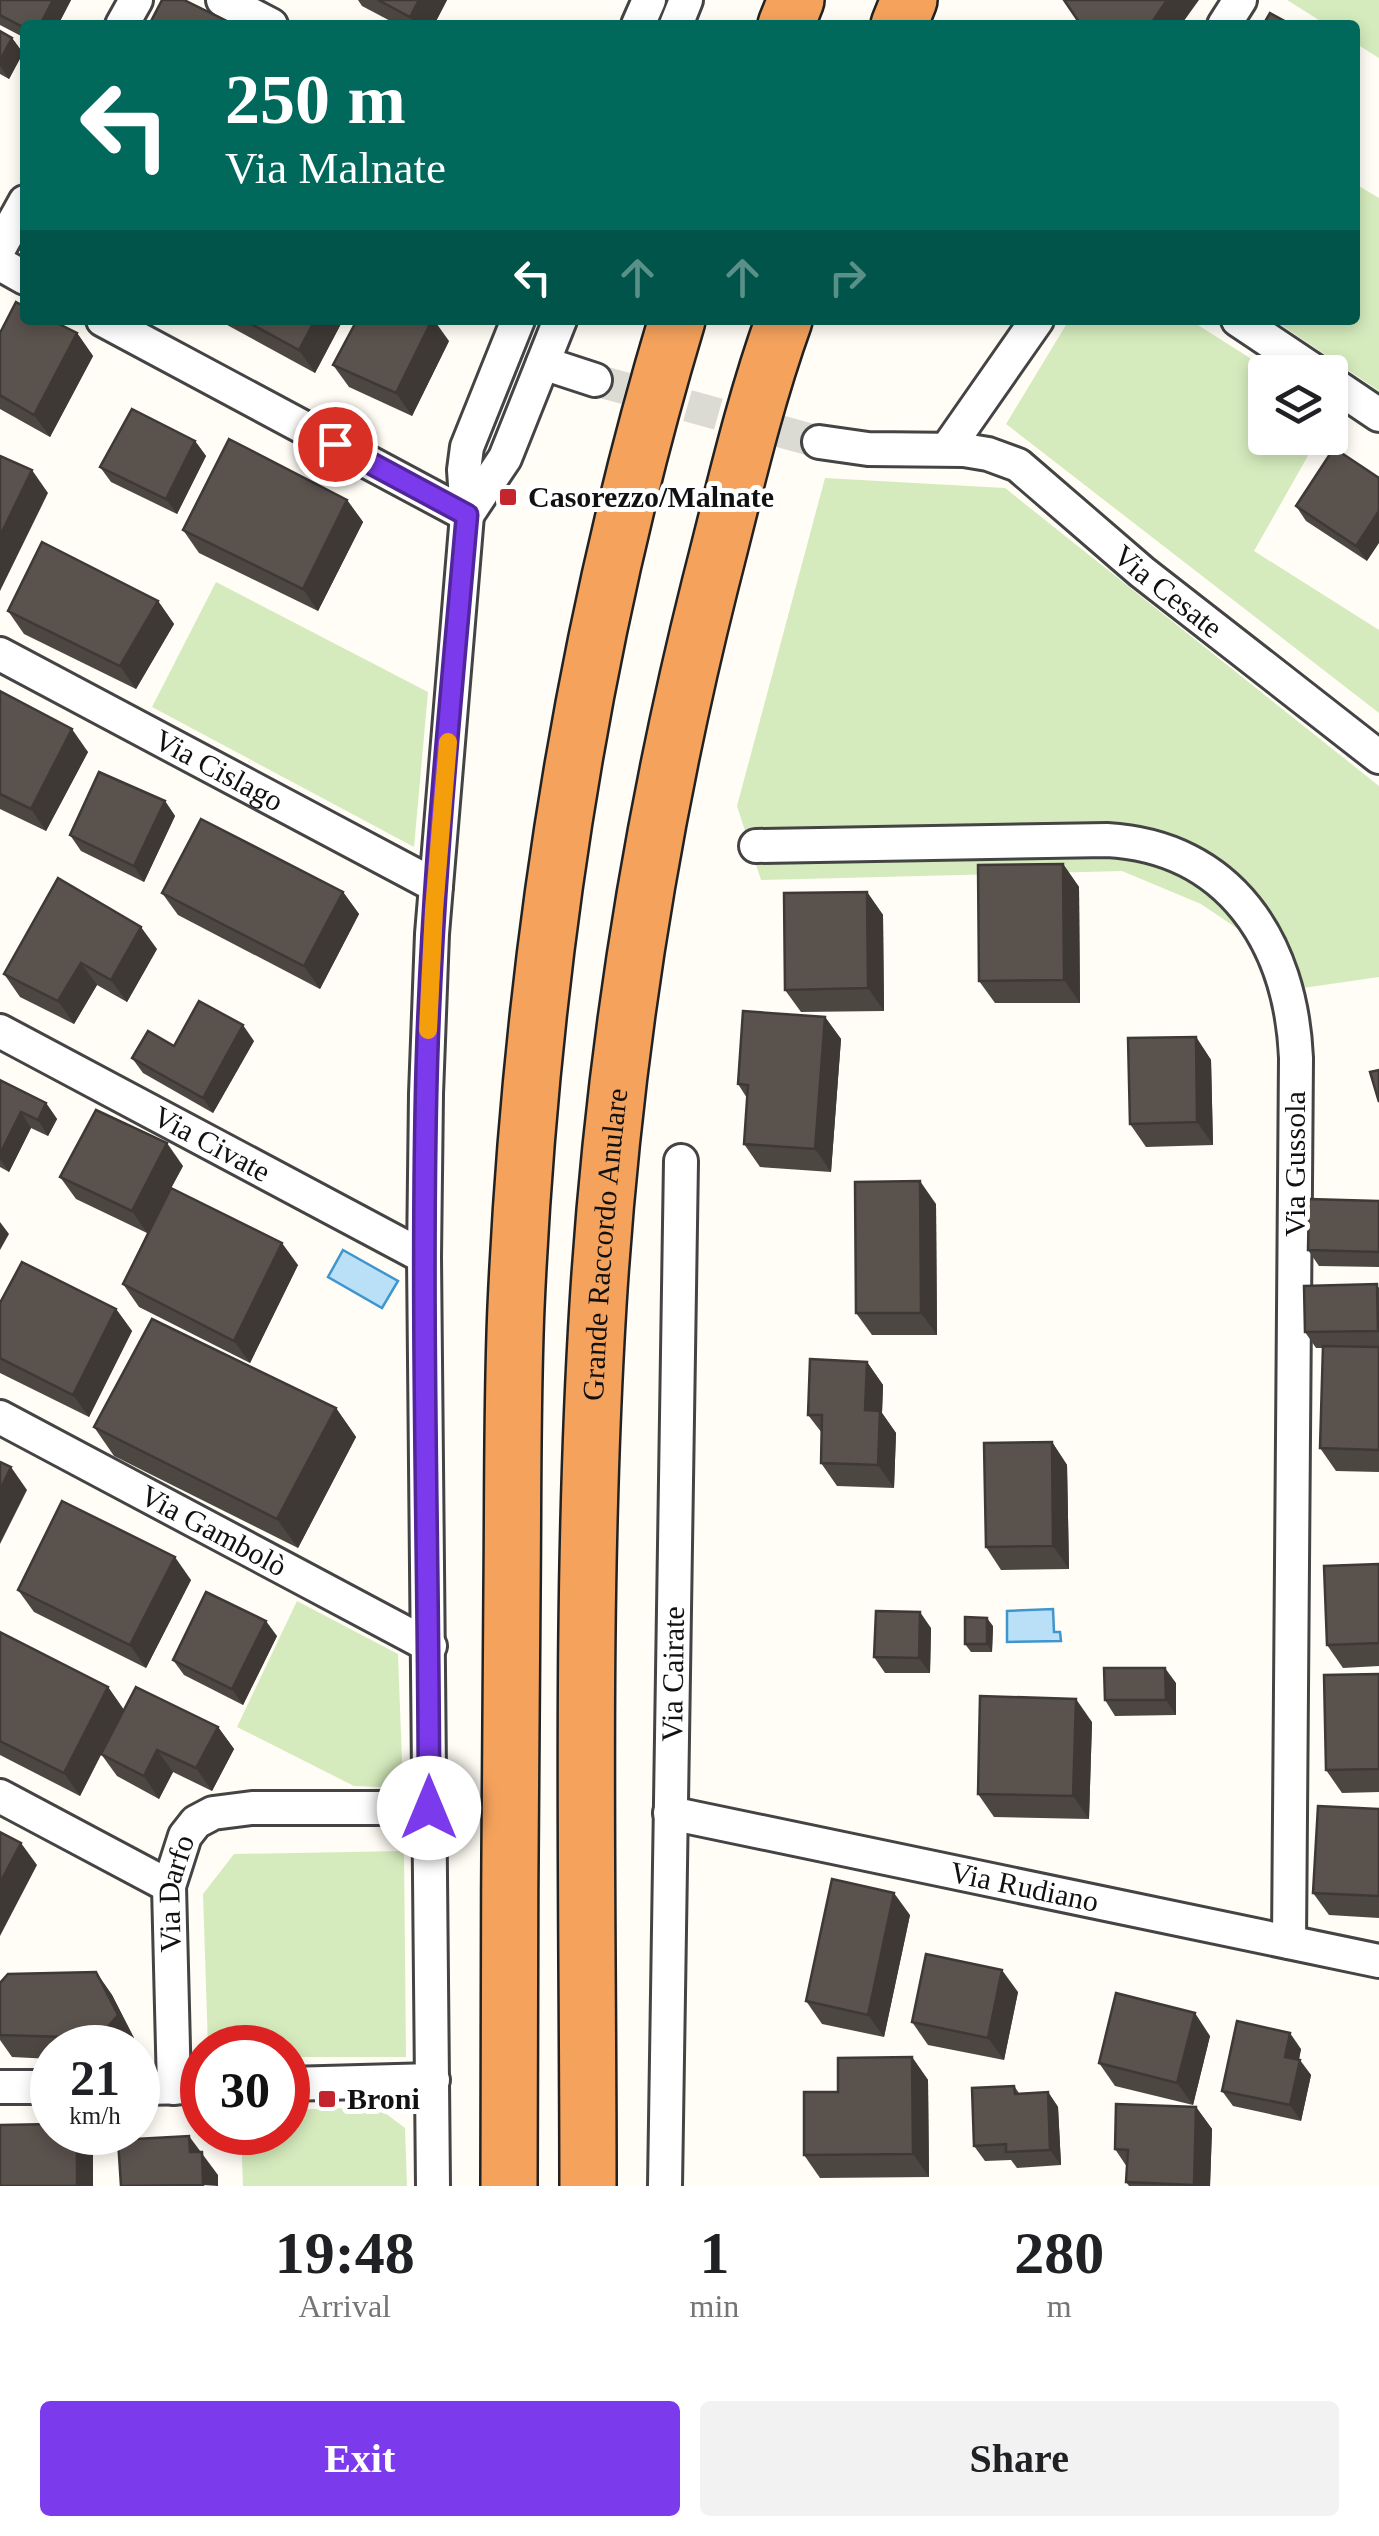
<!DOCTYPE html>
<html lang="en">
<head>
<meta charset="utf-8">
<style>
  body { margin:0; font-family:Georgia,serif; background:#f2f2f2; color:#202124; height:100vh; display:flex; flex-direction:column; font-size:38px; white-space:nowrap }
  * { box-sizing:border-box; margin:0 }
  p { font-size:32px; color:#757577 }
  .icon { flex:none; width:55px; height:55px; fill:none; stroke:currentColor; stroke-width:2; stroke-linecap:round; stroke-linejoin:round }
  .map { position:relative; height:2186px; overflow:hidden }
  .drawer { display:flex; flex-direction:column; background:#fff; flex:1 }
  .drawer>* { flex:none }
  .top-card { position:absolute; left:20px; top:20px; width:1340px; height:305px; border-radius:10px; box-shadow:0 5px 15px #0003; background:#00695c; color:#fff; overflow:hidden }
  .tools { position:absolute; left:1248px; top:355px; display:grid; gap:20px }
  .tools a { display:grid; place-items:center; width:100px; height:100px; border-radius:10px; background:#fff; box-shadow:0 5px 15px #0003; font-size:50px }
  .speed { position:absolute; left:30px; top:2025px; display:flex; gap:20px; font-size:50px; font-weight:700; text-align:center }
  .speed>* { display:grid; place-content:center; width:130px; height:130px; border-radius:50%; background:#fff; box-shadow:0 5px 15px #0003; line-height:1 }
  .speed small { font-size:25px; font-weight:400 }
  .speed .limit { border:15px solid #d22; background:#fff; color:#111 }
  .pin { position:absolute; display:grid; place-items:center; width:85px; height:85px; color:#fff; margin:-42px; border:5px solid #fff; border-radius:50%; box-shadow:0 2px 10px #0007 }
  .me { position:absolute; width:110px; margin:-55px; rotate:0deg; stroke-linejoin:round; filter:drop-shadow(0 0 8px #0008) }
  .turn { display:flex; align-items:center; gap:35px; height:210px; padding:0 40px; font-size:45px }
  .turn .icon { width:130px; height:130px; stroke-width:2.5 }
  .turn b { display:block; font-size:70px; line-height:85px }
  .lanes { display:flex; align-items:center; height:95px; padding:0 40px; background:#0003; justify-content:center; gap:50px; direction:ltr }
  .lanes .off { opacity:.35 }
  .eta { display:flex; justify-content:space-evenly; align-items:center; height:170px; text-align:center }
  .eta b { font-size:60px; font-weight:700; line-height:70px }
  .cta { display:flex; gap:20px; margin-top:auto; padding:20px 40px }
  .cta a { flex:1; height:115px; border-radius:10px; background:#7c3aed; color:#fff; font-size:40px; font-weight:700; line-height:115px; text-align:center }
  .cta a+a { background:#f2f2f2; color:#202124 }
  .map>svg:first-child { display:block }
  .green { fill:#d5ebbd }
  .water { fill:#b9e0f7; stroke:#3f96cf; stroke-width:2.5 }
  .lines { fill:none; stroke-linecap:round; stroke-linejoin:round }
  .minor-tunnel { stroke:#dbdad3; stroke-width:32; stroke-dasharray:32 16; stroke-linecap:butt }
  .minor-casing { stroke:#444; stroke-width:38 }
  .motorway-casing { stroke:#222; stroke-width:60 }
  .minor { stroke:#fff; stroke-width:32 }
  .motorway { stroke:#f5a25d; stroke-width:55 }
  .wall { fill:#4d4742 }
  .shaded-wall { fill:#3f3936 }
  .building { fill:#5a524d; stroke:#3f3936; stroke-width:2.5 }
  .route-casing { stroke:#51269a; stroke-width:25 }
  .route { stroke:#7c3aed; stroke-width:18 }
  .slow { stroke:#f59e0b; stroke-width:18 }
  .poi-dot { fill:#c4262e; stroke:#fff; stroke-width:4 }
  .labels { text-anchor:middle; stroke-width:10; stroke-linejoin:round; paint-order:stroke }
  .poi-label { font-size:30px; font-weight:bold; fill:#111; stroke:#fff; text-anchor:start }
  .street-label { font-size:30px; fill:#111; stroke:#fff }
</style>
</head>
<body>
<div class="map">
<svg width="1379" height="2186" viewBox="0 0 1379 2186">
  <rect width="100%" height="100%" fill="#fffdf5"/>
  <g class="green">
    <path d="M1287 0H1379V58L1355 43V25H1327Z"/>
    <path d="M1357 185 1379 198V391L1274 320H1355Z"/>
    <path d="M1069 320H1190L1272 372H1265V438H1318L1254 551 1379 630V713L1006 424Z"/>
    <path d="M825 478 1005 488 1379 786V977L1275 992 1241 931 1201 904 1122 871 761 880 737 806Z"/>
    <path d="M216 582 428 692 414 847 152 707Z"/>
    <path d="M297 1601 398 1654 403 1788 354 1786 237 1727Z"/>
    <path d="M404 1851 406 2057H288V2048L208 2047 203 1894 234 1854Z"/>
    <path d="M377 2107 405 2128 407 2186H243L241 2133 288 2132V2110Z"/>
  </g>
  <g class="water">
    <path d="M343 1250 398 1281 382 1308 328 1277Z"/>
    <path d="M1053 1609 1054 1632H1060L1061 1641 1007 1642V1611Z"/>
  </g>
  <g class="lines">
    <path class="minor-tunnel" d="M595 380 819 442"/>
    <defs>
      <g id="minor">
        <path d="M223 0 271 25"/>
        <path d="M122 25 136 0"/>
        <path d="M638 25 649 0"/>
        <path d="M676 25 686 0"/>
        <path d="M1224 25 1240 0"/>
        <path d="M0 247 25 202"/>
        <path d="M0 264 25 278"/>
        <path d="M103 320 467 515"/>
        <path d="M1238 320 1316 372"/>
        <path d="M543 363 595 380"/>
        <path d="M1330 382 1379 415"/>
        <path id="s1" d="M819 442 868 449 964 450 988 454 1018 465 1142 572 1379 757"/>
        <path d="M947 449 1037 320"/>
        <path d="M467 515 505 458 560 320"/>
        <path id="s2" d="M0 654 436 886"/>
        <path d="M756 846 1107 840C1230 847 1291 942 1296 1058L1289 1942"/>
        <path id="s3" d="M0 1031 424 1257"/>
        <path id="s4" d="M0 1417 430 1646"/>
        <path d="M0 1796 169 1886"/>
        <path id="s5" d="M670 1813 1379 1961"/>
        <path d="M288 2084 433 2080"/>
        <path d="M0 2087H52"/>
        <path d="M138 2088 202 2087"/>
        <path id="s6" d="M174 2088 169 1886 185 1836 196 1822 213 1813 252 1808H429"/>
        <path d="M433 2186 424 1257 426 1094 432 934 467 515 464 470 467 447 518 320"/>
        <path id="s7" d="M665 2186 681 1161"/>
      </g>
      <g id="motorway">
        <path d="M786 25 796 0"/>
        <path d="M899 25 909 0"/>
        <path d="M509 2186C509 1987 510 1789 512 1590 513 1496 512 1401 516 1307 531 974 581 639 677 320"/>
        <path id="s8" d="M588 2186C588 1893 580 1598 598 1305 613 1063 651 820 710 585 733 496 753 406 784 320"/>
      </g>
    </defs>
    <use href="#minor" class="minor-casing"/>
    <use href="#motorway" class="motorway-casing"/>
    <use href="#minor" class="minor"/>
    <use href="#motorway" class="motorway"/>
  </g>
  <g class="wall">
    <path d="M0 0H71L58 25H25V38L0 25Z"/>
    <path d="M358 0H447L434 25H398L362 6Z"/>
    <path d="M0 31 12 38 23 53 9 79 0 74Z"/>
    <path d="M218 320H343L315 373Z"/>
    <path d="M0 333H77L93 356 50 437 0 409Z"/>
    <path d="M449 341 412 416 349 387 333 365Z"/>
    <path d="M195 441 206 456 177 514 111 482 100 467Z"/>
    <path d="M1334 448 1367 561 1306 521 1296 506Z"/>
    <path d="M347 500 363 522 318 611 199 553 183 530Z"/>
    <path d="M158 601 174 624 136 689 24 634 8 611Z"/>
    <path d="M0 691 88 752 46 831 0 809Z"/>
    <path d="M165 801 175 816 144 882 81 851 70 835Z"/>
    <path d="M1063 864 1079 887 1080 1003H995L979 981Z"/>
    <path d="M343 892 359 914 320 989 178 915 162 893Z"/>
    <path d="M867 892 883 915 884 1011 801 1012 785 990Z"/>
    <path d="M157 949 127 1002 97 985 74 1024 20 997 4 974Z"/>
    <path d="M825 1017 841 1039 831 1172 760 1167 744 1144 747 1098 738 1084Z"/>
    <path d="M1196 1037 1211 1060 1213 1145 1146 1147 1130 1124Z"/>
    <path d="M254 1041 213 1113 143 1073 132 1058 174 1046Z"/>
    <path d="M0 1080 46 1103 57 1119 48 1136 31 1128 9 1172 0 1167Z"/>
    <path d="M183 1166 171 1188 298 1265 250 1363 139 1307 123 1284 147 1233 76 1199 60 1177Z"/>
    <path d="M1379 1201V1267L1319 1266 1308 1250Z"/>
    <path d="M936 1204 937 1335H872L856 1313Z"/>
    <path d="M1379 1287V1472L1336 1471 1320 1448 1323 1348H1316L1305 1332Z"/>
    <path d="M0 1303 116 1309 132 1331 89 1417 0 1373Z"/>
    <path d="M867 1362 883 1385 882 1413 896 1433 894 1488 837 1486 821 1463 822 1433 808 1415Z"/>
    <path d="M336 1408 356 1437 298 1548 114 1456 94 1427Z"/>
    <path d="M1052 1442 1067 1465 1069 1569 1001 1570 986 1547Z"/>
    <path d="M1379 1564V1666L1343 1668 1327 1645Z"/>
    <path d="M191 1580 146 1668 34 1612 18 1590Z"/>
    <path d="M993 1626 992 1652H971L965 1644Z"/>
    <path d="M931 1628 930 1673H885L874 1657Z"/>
    <path d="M0 1632 108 1687 124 1710 218 1727 234 1749 212 1791 173 1772 159 1799 117 1776 101 1754 80 1796 0 1755Z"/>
    <path d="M277 1636 243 1705 184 1675 173 1660Z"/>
    <path d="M1379 1674V1792L1342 1793 1326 1770Z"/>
    <path d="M1176 1683V1715L1115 1716 1105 1700Z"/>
    <path d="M1092 1722 1089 1819 994 1817 978 1794Z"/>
    <path d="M1379 1809V1918L1329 1915 1313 1893Z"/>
    <path d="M910 1915 884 2037 822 2024 806 2001Z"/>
    <path d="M96 1972 112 1995 134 2038 125 2048H52V2059L12 2057 0 2040V1983Z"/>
    <path d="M1018 1992 1004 2060 928 2045 912 2022Z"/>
    <path d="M1210 2036 1193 2105 1115 2086 1099 2063Z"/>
    <path d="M1301 2049 1299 2060 1311 2075 1301 2121 1233 2106 1222 2091Z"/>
    <path d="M912 2057 928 2080 929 2177 820 2178 804 2155 838 2092Z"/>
    <path d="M1014 2086 1019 2093 1048 2092 1058 2107 1061 2165 1017 2168 1011 2160 985 2161 974 2146Z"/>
    <path d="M1196 2107 1212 2129 1210 2186H1129L1126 2182 1127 2167 1115 2149Z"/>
  </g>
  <g class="shaded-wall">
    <path d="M53 0H71L58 25H40Z"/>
    <path d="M419 0H447L434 25H416L410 17Z"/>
    <path d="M1167 0H1199L1181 25H1150Z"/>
    <path d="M12 38 23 53 9 79 0 66V60Z"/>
    <path d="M315 320H343L315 373 299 350Z"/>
    <path d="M432 320H434L449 341 412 416 396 393Z"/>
    <path d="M77 333 93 356 50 437 34 415Z"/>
    <path d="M195 441 206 456 177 514 166 499Z"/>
    <path d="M32 470 48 493 0 591V536Z"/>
    <path d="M347 500 363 522 318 611 303 589Z"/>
    <path d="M1379 511V543L1367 561 1356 546Z"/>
    <path d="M158 601 174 624 136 689 120 666Z"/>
    <path d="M72 729 88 752 46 831 31 809Z"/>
    <path d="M165 801 175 816 144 882 134 866Z"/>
    <path d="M1063 864 1079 887 1080 1003 1064 980Z"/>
    <path d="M343 892 359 914 320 989 304 966Z"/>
    <path d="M867 892 883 915 884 1011 868 988Z"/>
    <path d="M141 927 157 949 127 1002 111 980Z"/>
    <path d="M81 963 97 985 74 1024 58 1001Z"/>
    <path d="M825 1017 841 1039 831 1172 815 1149Z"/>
    <path d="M243 1025 254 1041 213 1113 203 1098Z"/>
    <path d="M1196 1037 1211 1060 1213 1145 1197 1122Z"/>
    <path d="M46 1103 57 1119 48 1136 38 1120Z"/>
    <path d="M21 1112 31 1128 9 1172 0 1159V1154Z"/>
    <path d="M167 1143 183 1166 147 1233 132 1211Z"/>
    <path d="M920 1181 936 1204 937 1335 921 1313Z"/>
    <path d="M0 1222 9 1234 0 1250Z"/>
    <path d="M282 1243 298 1265 250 1363 234 1341Z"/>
    <path d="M116 1309 132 1331 89 1417 73 1395Z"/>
    <path d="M867 1362 883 1385 882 1413 896 1433 894 1488 878 1465 865 1410Z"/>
    <path d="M336 1408 356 1437 298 1548 277 1519Z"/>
    <path d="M1052 1442 1067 1465 1069 1569 1053 1546Z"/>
    <path d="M11 1467 27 1490 0 1544V1490Z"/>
    <path d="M175 1557 191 1580 146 1668 130 1645Z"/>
    <path d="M920 1612 931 1628 930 1673 919 1658Z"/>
    <path d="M987 1618 993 1626 992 1652 987 1644Z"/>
    <path d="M266 1621 277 1636 243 1705 232 1689Z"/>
    <path d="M1165 1668 1176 1683V1715L1166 1700Z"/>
    <path d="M108 1687 124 1710 80 1796 64 1773Z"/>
    <path d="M1076 1699 1092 1722 1089 1819 1073 1796Z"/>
    <path d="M218 1727 234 1749 212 1791 196 1768Z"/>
    <path d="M157 1750 173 1772 159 1799 144 1776Z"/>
    <path d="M21 1843 37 1865 0 1936V1883Z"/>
    <path d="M894 1893 910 1915 884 2037 868 2015Z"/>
    <path d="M1002 1970 1018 1992 1004 2060 988 2038Z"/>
    <path d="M96 1972 112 1995 134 2038 125 2048H104L98 2038Z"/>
    <path d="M1195 2013 1210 2036 1193 2105 1177 2083Z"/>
    <path d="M1290 2033 1301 2049 1296 2072 1285 2057Z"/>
    <path d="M912 2057 928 2080 929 2177 913 2154Z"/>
    <path d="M1300 2060 1311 2075 1301 2121 1290 2105Z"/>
    <path d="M1048 2092 1058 2107 1061 2165 1050 2150Z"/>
    <path d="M1196 2107 1212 2129 1210 2186H1195L1194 2185Z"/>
    <path d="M77 2132H83L93 2146V2186H77Z"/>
    <path d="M189 2136 218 2175V2186L203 2185 190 2152Z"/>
  </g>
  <g class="building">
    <path d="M0 0H53L40 25H25V28L0 15Z"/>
    <path d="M162 0H184L235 25H149Z"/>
    <path d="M378 0H419L410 17Z"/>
    <path d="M1064 0H1167L1150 25H1081Z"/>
    <path d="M1270 13 1292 25H1263Z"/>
    <path d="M0 31 12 38 0 60Z"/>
    <path d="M16 302 25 307V320H51L77 333 34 415 0 395V333Z"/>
    <path d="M244 320H315L299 350Z"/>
    <path d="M357 320H432L396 393 333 365Z"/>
    <path d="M132 409 195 441 166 499 100 467Z"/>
    <path d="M229 439 347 500 303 589 183 530Z"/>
    <path d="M1334 448 1379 478V511L1356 546 1296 506Z"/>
    <path d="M0 456 32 470 0 536Z"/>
    <path d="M42 542 158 601 120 666 8 611Z"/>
    <path d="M0 691 72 729 31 809 0 794Z"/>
    <path d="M99 772 165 801 134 866 70 835Z"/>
    <path d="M201 819 343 892 304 966 162 893Z"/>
    <path d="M1063 864 1064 980 979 981 978 865Z"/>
    <path d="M58 878 141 927 111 980 81 963 58 1001 4 974Z"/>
    <path d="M867 892 868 988 785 990 784 893Z"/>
    <path d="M199 1001 243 1025 203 1098 132 1058 148 1031 174 1046Z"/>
    <path d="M743 1011 825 1017 815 1149 744 1144 748 1085 738 1084Z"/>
    <path d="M1196 1037 1197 1122 1130 1124 1128 1038Z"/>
    <path d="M1379 1070V1102L1370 1072Z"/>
    <path d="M0 1080 46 1103 38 1120 21 1112 0 1154Z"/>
    <path d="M96 1110 167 1143 132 1211 60 1177Z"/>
    <path d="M920 1181 921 1313H856L855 1182Z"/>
    <path d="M171 1188 282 1243 234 1341 123 1284Z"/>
    <path d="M1309 1199 1379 1201V1252L1308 1250Z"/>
    <path d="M22 1262 116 1309 73 1395 0 1358V1303Z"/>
    <path d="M1377 1284 1378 1331 1305 1332 1304 1286Z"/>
    <path d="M152 1319 336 1408 277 1519 94 1427Z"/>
    <path d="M1323 1346 1379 1347V1450L1320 1448Z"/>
    <path d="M810 1359 867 1362 865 1410 880 1411 878 1465 821 1463 822 1415H808Z"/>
    <path d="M1052 1442 1053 1546 986 1547 984 1443Z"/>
    <path d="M0 1462 11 1467 0 1490Z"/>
    <path d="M62 1501 175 1557 130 1645 18 1590Z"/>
    <path d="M1379 1564V1643L1327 1645 1324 1566Z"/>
    <path d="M206 1592 266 1621 232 1689 173 1660Z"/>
    <path d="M876 1611 920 1612 919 1658 874 1657Z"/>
    <path d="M965 1617 987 1618V1644H965Z"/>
    <path d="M0 1632 108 1687 64 1773 0 1741Z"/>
    <path d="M1104 1668H1165L1166 1700H1105Z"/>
    <path d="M1379 1674V1769L1326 1770 1324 1675Z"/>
    <path d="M136 1687 218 1727 196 1768 157 1750 144 1776 101 1754Z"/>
    <path d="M980 1696 1076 1699 1073 1796 978 1794Z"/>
    <path d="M1318 1806 1379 1809V1896L1313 1893Z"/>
    <path d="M0 1832 21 1843 0 1883Z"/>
    <path d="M832 1879 894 1893 868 2015 806 2001Z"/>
    <path d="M926 1954 1002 1970 988 2038 912 2022Z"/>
    <path d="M96 1972 118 2015 98 2038 0 2035V1983L8 1974Z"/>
    <path d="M1116 1993 1195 2013 1177 2083 1099 2063Z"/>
    <path d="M1237 2021 1290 2033 1285 2057 1300 2060 1290 2105 1222 2091Z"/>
    <path d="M912 2057 913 2154 804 2155V2092H838V2058Z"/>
    <path d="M1014 2086 1015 2094 1048 2092 1050 2150 1006 2152V2144L974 2146 972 2088Z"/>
    <path d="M1116 2104 1196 2107 1194 2185 1126 2182 1128 2150 1115 2149Z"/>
    <path d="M52 2124V2132H77V2186H0V2125Z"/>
    <path d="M189 2136 190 2152H202L203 2185 121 2186 118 2140Z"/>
  </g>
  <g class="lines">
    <defs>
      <path id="route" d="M335 444 467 515C450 709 430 902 426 1097 421 1334 429 1571 429 1808"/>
    </defs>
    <use href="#route" class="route-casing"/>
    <use href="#route" class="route"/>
    <path class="slow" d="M428 1030 434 910 448 742"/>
  </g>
  <g class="poi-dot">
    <rect x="498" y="487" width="20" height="20" rx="5"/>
    <rect x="317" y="2089" width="20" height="20" rx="5"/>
  </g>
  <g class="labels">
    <g class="poi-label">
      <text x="528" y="507">Casorezzo/Malnate</text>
      <text x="347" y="2109">Broni</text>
    </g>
    <g class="street-label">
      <text dy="10" stroke="none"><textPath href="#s1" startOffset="398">Via Cesate</textPath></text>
      <text dy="10" stroke="none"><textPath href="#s2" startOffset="248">Via Cislago</textPath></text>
      <text dy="10" stroke="none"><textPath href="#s3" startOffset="240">Via Civate</textPath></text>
      <text transform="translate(1295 1164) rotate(-90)" y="10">Via Gussola</text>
      <text dy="10" stroke="none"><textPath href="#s8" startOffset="942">Grande Raccordo Anulare</textPath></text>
      <text dy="10" stroke="none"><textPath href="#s4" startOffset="242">Via Gambolò</textPath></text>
      <text dy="10" stroke="none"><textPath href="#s7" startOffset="512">Via Cairate</textPath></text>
      <text dy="10" stroke="none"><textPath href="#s5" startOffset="362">Via Rudiano</textPath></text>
      <text dy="10" stroke="none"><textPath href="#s6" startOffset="195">Via Darfo</textPath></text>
    </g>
  </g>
</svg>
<div class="tools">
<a><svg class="icon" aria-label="layers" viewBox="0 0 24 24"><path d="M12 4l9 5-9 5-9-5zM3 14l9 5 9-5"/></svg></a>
</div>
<div class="speed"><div>21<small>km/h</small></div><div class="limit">30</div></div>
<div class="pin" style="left:335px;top:444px;background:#d93025"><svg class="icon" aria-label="arrive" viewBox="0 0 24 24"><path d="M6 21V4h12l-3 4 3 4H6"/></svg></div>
<svg class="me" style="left:429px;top:1808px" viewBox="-20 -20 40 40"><circle r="19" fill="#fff"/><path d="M0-13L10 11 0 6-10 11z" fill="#7c3aed"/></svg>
<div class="top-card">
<div class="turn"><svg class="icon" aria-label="left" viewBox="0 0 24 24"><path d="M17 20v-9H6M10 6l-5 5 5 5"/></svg><div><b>250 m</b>Via Malnate</div></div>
<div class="lanes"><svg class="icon" aria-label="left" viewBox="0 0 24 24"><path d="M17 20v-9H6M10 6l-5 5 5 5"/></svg><svg class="icon off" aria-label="ahead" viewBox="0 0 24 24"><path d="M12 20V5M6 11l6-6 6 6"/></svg><svg class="icon off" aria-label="ahead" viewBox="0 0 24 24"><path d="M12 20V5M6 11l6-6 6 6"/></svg><svg class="icon off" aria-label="right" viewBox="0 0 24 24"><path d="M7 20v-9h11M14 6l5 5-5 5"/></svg></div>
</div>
</div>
<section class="drawer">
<div class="eta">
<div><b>19:48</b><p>Arrival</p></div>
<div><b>1</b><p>min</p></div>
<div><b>280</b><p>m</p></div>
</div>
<div class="cta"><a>Exit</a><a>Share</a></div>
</section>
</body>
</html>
